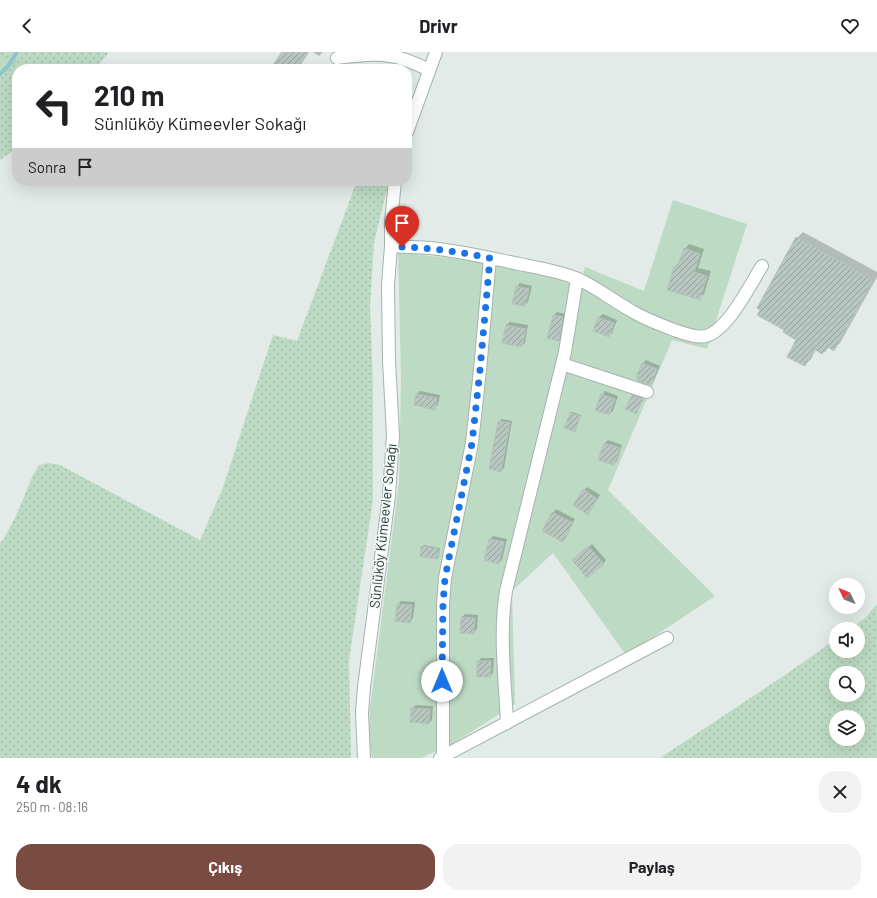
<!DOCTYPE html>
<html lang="tr">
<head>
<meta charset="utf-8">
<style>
  body { margin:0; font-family:Barlow,sans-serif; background:#f2f2f2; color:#202124; height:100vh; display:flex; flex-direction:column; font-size:15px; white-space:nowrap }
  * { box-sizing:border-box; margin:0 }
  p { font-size:13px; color:#757577 }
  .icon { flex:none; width:22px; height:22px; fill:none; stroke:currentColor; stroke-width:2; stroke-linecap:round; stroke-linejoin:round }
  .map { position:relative; height:706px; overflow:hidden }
  .drawer { display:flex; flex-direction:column; background:#fff; flex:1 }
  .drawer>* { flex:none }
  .hud { position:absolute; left:12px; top:12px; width:400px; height:122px; border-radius:16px; box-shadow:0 4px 16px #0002; background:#fff; color:#202124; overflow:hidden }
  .needle { width:26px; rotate:313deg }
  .controls { position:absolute; left:829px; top:526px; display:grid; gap:8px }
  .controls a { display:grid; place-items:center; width:36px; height:36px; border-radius:50%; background:#fff; box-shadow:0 4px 16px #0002; font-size:20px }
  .pin { position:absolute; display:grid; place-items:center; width:34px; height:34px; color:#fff; margin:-41px -17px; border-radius:50% 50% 50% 0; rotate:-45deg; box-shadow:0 0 4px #0007 }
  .pin .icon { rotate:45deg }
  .me { position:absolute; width:44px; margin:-22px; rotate:0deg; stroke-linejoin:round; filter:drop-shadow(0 0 3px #0008) }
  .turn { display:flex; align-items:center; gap:14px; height:84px; padding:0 16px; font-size:18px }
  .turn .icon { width:52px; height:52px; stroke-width:2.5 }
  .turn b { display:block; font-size:28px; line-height:34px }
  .then { display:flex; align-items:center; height:38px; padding:0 16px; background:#0003; gap:8px; font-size:15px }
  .round { display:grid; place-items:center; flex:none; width:42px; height:42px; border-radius:16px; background:#f2f2f2 }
  .headline { display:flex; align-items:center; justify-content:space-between; height:68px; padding:0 16px }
  h1 { font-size:24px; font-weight:700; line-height:30px }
  .action { display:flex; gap:8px; margin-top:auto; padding:8px 16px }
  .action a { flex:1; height:46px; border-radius:16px; background:#7a4c41; color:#fff; font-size:16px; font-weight:700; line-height:46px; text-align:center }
  .action a+a { background:#f2f2f2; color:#202124 }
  header { display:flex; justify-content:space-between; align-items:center; height:52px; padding:0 16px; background:#fff; font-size:18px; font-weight:700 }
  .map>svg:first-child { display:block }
  .grass { fill:url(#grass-dots); fill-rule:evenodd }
  .wetland { fill:url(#wetland-marsh) }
  .garden { fill:#bddbc4 }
  .shadow { fill:#0003 }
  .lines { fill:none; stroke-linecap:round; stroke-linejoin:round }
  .stream { stroke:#8ec5cc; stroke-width:4 }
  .building { fill:url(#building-hatch); stroke:#b5c4be }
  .minor-casing { stroke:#a5b3ae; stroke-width:14 }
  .minor { stroke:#fff; stroke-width:12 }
  .route { stroke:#1a73e8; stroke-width:7; stroke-dasharray:0 12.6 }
  .labels { text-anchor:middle; stroke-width:3; stroke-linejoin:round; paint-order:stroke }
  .street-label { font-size:14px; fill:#243b34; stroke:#f2f8f5 }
</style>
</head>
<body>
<header><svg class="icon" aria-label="back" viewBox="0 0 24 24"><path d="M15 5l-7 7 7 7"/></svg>Drivr<svg class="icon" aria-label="heart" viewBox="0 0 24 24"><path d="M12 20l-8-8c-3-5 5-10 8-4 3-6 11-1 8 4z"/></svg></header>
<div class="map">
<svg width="877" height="706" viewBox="0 0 877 706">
  <defs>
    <pattern id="grass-dots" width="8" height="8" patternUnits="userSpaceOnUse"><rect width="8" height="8" fill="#bddbc4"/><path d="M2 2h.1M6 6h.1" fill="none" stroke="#a2bda9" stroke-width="1.8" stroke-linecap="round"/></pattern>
    <pattern id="wetland-marsh" width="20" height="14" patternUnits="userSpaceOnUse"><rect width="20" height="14" fill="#bddbc4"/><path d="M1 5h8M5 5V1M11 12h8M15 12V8" fill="none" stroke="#a2bda9"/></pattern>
    <pattern id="building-hatch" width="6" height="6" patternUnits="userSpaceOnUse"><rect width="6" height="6" fill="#b8c6c0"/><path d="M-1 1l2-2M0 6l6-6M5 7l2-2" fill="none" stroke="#95a29d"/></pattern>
  </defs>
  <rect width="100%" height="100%" fill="#e2ebe7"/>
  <g class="grass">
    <path d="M0 0H109L95 17H17V96L0 108Z"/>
    <path d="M357 129H389L374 191 370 255 373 332V448L349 608 351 706H0V491L3 488 16 464 33 423 39 413 49 411 60 413 200 488 222 438 273 283 297 289Z"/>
    <path d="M877 552V706H660L788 621 836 587V599H858V577H850L865 566ZM836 621H858V643H836ZM836 665H858V687H836Z"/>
  </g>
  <path class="wetland" d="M9 0H23L13 13 0 27V11Z"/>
  <path class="garden" d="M673 148 747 172 707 297 672 288 608 438 715 544 626 603 553 501 512 539 515 652 452 692 421 706H372L369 689 370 656 399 430 401 326 398 200 482 210 569 228 581 232 585 215 644 239Z"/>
  <g class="shadow">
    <path d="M284 0H309L298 17H272Z"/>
    <path d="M313 0H323L319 4Z"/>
    <path d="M803 180 877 220V225L840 291 834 297 829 295 825 299 816 297 811 307 805 313 798 287 797 186Z"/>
    <path d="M689 192 704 197 698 216 711 219 704 242 699 246 675 215 679 210 685 197Z"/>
    <path d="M520 231 532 234 528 250 525 253 517 235Z"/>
    <path d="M557 260 566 262 562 285 559 288 554 263Z"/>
    <path d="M603 262 617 268 612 281 609 284 594 278 599 265Z"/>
    <path d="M510 270 528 273 525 291 521 294 503 290 506 273Z"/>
    <path d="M646 308 660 314 654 328 651 332 643 311Z"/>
    <path d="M420 339 440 343 438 353 434 356 415 353 417 342Z"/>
    <path d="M605 339 618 344 613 359 609 362 602 343Z"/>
    <path d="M634 342 644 345 636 361 633 344Z"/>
    <path d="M572 360 581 363 576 377 575 378 570 361Z"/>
    <path d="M502 367 512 369 504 416 501 419 499 370Z"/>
    <path d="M608 388 622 393 617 409 614 412 599 407 605 391Z"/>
    <path d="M587 435 600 443 591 458 584 438Z"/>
    <path d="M556 457 575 467 566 486 562 489 553 461Z"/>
    <path d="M493 484 507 487 502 508 499 511 485 508 490 487Z"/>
    <path d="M592 492 606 508 603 512 577 505Z"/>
    <path d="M424 493 440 496 439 505 437 506 422 495Z"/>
    <path d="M401 549 415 550 413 566 410 570 398 552Z"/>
    <path d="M465 562 478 563 477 577 474 581 462 565Z"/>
    <path d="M481 606H494L493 621 490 624 478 610Z"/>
    <path d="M416 653 433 654 432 668 429 671 412 656Z"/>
  </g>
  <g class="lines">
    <path class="stream" d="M0 22 8 14 17 0"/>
  </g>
  <g class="building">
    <path d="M282 0H309L297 17H270Z"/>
    <path d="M796 185 873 228 834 299 828 295 825 300H823L822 302 814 297 805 314 787 305 796 288 783 280 784 278 757 263 760 258 757 256Z"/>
    <path d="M684 196 700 202 694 220 707 224 700 248 667 238 674 214 677 215Z"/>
    <path d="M516 234 529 237 525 254 512 252Z"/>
    <path d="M553 263 563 265 559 289 547 286Z"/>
    <path d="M598 265 614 271 609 285 593 279Z"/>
    <path d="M506 273 526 277 522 295 502 291Z"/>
    <path d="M642 311 657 317 651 333 638 329 639 328 636 326Z"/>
    <path d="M416 342 437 346 435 358 414 353Z"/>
    <path d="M601 342 615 347 609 363 595 358Z"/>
    <path d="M632 343 643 347 636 362 625 357Z"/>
    <path d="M570 361 580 364 575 380 564 376Z"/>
    <path d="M498 369 510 371 501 420 489 417Z"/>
    <path d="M604 391 620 396 614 413 598 408Z"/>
    <path d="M583 437 597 447 588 463 573 453Z"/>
    <path d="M552 460 573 471 563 490 542 479Z"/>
    <path d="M489 487 504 490 499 512 484 508Z"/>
    <path d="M421 494 439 497 438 507 420 505Z"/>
    <path d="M588 494 604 512 587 526 572 508Z"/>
    <path d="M397 552 412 553 410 571 395 569Z"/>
    <path d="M461 565 475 566 474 582 460 581Z"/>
    <path d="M477 609H491L490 625H477Z"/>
    <path d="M411 656 430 657 429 672 410 670Z"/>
  </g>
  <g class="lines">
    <defs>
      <g id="minor">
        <path d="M337 6C355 4 373 1 391 4 404 6 417 12 429 18"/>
        <path d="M407 80 436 0"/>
        <path d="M391 194C404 195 417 195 430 196 460 199 490 206 519 212 539 216 559 219 578 227 596 235 612 248 630 258 644 267 661 273 677 279 686 282 696 286 706 284 728 278 750 233 762 214"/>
        <path d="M562 312 647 340"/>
        <path d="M507 671C505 627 499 582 506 539L565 300 577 227"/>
        <path d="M443 704V552L445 526 472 391 480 318 490 206"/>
        <path d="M364 706 362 661 364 635 389 444 393 383 389 309 388 233 391 194V170L395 129"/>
        <path d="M440 706 667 586"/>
      </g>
    </defs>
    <use href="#minor" class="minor-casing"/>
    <use href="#minor" class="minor"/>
  </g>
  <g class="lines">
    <path class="route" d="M402 195C432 196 461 200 490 206L480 318 472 391 445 526 443 552 442 629"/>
  </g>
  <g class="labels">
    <g class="street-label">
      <text transform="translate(383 474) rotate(-84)" y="5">Sünlüköy Kümeevler Sokağı</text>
    </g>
  </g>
</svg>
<div class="controls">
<a><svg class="needle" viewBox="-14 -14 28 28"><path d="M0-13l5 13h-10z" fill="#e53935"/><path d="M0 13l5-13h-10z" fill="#757577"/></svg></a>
<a><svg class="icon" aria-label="sound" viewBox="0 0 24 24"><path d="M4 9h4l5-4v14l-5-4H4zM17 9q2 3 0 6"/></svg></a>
<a><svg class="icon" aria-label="search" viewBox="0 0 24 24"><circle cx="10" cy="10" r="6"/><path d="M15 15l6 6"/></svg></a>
<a><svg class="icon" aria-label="layers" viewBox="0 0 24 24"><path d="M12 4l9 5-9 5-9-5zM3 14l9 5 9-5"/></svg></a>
</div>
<div class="pin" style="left:402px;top:195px;background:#d93025"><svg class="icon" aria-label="arrive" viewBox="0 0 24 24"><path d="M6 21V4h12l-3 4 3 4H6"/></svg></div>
<svg class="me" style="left:442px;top:629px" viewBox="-20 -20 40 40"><circle r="19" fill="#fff"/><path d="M0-13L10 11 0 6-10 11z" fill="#1a73e8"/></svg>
<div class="hud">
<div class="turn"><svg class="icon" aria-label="left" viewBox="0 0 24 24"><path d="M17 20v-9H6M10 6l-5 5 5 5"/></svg><div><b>210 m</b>Sünlüköy Kümeevler Sokağı</div></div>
<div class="then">Sonra<svg class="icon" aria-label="arrive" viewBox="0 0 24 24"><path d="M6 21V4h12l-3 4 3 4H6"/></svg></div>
</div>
</div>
<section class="drawer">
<div class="headline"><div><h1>4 dk</h1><p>250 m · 08:16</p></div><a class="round"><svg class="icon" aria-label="close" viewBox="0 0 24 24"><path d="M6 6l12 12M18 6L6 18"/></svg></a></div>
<div class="action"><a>Çıkış</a><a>Paylaş</a></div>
</section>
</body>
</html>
